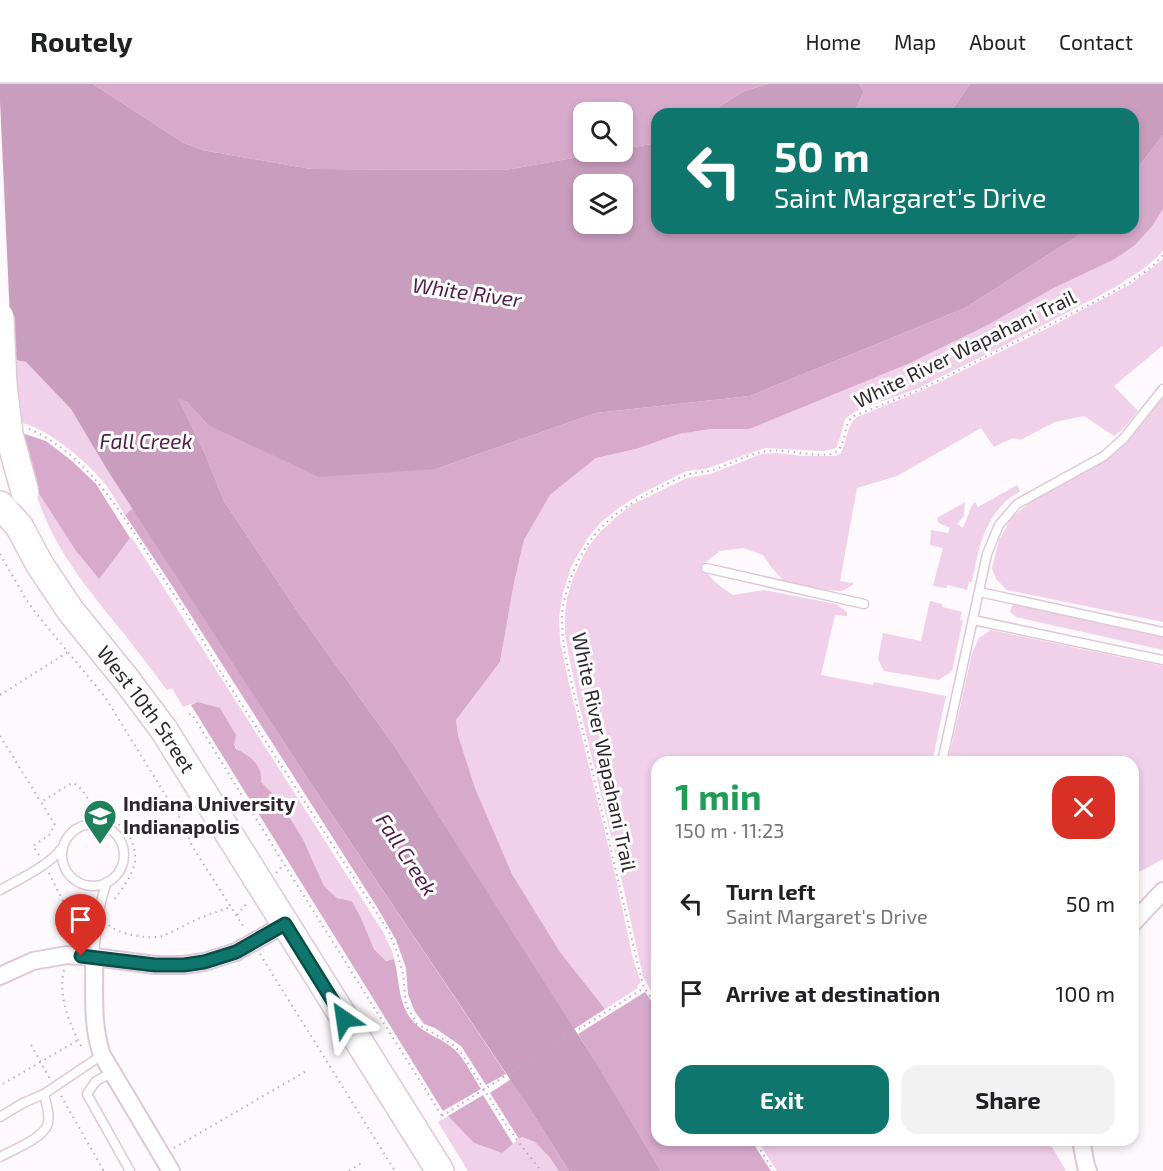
<!DOCTYPE html>
<html lang="en">
<head>
<meta charset="utf-8">
<style>
  body { margin:0; font-family:"Exo 2",sans-serif; background:#f2f2f2; color:#202124; height:100vh; display:flex; flex-direction:column; font-size:22px; white-space:nowrap }
  * { box-sizing:border-box; margin:0 }
  p { font-size:20px; color:#757577 }
  .icon { flex:none; width:33px; height:33px; fill:none; stroke:currentColor; stroke-width:2; stroke-linecap:round; stroke-linejoin:round }
  .map { position:relative; flex:1; overflow:hidden }
  .side { position:absolute; left:651px; top:672px; width:488px; height:390px; display:flex; flex-direction:column; background:#fff; border-radius:18px; box-shadow:0 3px 9px #0003 }
  .side>* { flex:none }
  .banner { position:absolute; left:651px; top:24px; width:488px; height:126px; border-radius:18px; box-shadow:0 3px 9px #0003; background:#0f766e; color:#fff; overflow:hidden }
  .tools { position:absolute; left:573px; top:18px; display:grid; gap:12px }
  .tools a { display:grid; place-items:center; width:60px; height:60px; border-radius:12px; background:#fff; box-shadow:0 3px 9px #0003; font-size:30px }
  .pin { position:absolute; display:grid; place-items:center; width:51px; height:51px; color:#fff; margin:-62px -26px; border-radius:50% 50% 50% 0; rotate:-45deg; box-shadow:0 0 6px #0007 }
  .pin .icon { rotate:45deg }
  .me { position:absolute; width:66px; margin:-33px; rotate:328deg; stroke-linejoin:round; filter:drop-shadow(0 0 4px #0008) }
  .turn { display:flex; align-items:center; gap:21px; height:126px; padding:0 24px; font-size:27px }
  .turn .icon { width:78px; height:78px; stroke-width:2.5 }
  .turn b { display:block; font-size:42px; line-height:51px }
  .round { display:grid; place-items:center; flex:none; width:63px; height:63px; border-radius:18px; background:#f2f2f2 }
  .overview { display:flex; align-items:center; justify-content:space-between; height:102px; padding:0 24px }
  h1 { font-size:36px; font-weight:700; line-height:45px; color:#1e9e55 }
  .button { display:flex; gap:12px; margin-top:auto; padding:12px 24px }
  .button a { flex:1; height:69px; border-radius:18px; background:#0f766e; color:#fff; font-size:24px; font-weight:700; line-height:69px; text-align:center }
  .button a+a { background:#f2f2f2; color:#202124 }
  ul { padding:0; list-style:none }
  li { display:flex; align-items:center; gap:18px; height:90px; padding:0 24px }
  li div { flex:1 }
  li b { display:block; font-size:22px }
  li em { font-style:normal }
  header { display:flex; align-items:center; gap:36px; box-sizing:border-box; height:84px; padding:0 30px; background:#fff; border-bottom:2px solid #e0e0e0 }
  header strong { font-size:28px }
  nav { display:flex; gap:33px; margin-inline-start:auto; font-size:21px }
  .map>svg:first-child { display:block }
  .green { fill:#f1d0e9 }
  .forest { fill:#d7aacc }
  .water { fill:#c99dbe; fill-rule:evenodd }
  .pier { fill:#fef9fc }
  .lines { fill:none; stroke-linecap:round; stroke-linejoin:round }
  .lane-casing { stroke:#dec8d8; stroke-width:11 }
  .street-casing { stroke:#dec8d8; stroke-width:20 }
  .primary-casing { stroke:#dec8d8; stroke-width:30 }
  .path { stroke:#b7b1b5; stroke-width:2; stroke-dasharray:1.5 4.5; stroke-linecap:butt }
  .lane { stroke:#fff; stroke-width:8 }
  .street { stroke:#fff; stroke-width:16 }
  .primary { stroke:#fff; stroke-width:27 }
  .primary-bridge-casing { stroke:#dec8d8; stroke-width:30; stroke-linecap:butt }
  .path-bridge { stroke:#b7b1b5; stroke-width:2; stroke-dasharray:1.5 4.5; stroke-linecap:butt }
  .primary-bridge { stroke:#fff; stroke-width:27 }
  .route-casing { stroke:#0a4d48; stroke-width:15 }
  .route { stroke:#0f766e; stroke-width:10 }
  .labels { text-anchor:middle; stroke-width:6; stroke-linejoin:round; paint-order:stroke }
  .street-label { font-size:20px; fill:#2e262c; stroke:#fff }
  .poi-label { font-size:20px; font-weight:bold; fill:#2e262c; stroke:#fff; text-anchor:start }
  .water-label { font-size:21px; font-style:italic; fill:#511c47; stroke:#fff }
</style>
</head>
<body>
<header>
<strong>Routely</strong>
<nav><a>Home</a><a>Map</a><a>About</a><a>Contact</a></nav>
</header>
<div class="map">
<svg width="1163" height="1087" viewBox="0 0 1163 1087">
  <rect width="100%" height="100%" fill="#fef9fc"/>
  <g class="green">
    <path d="M1163 125V167C1136 195 1100 211 1066 229 1025 251 983 272 942 292L919 304 858 326 850 331 845 335 839 357 836 364 824 367 765 364 705 385 686 387 637 412 620 423 600 439 587 455 571 483 563 509 559 533 560 556 567 591 614 786 633 875 641 898 637 902 638 904 605 925 560 868 512 790 475 704 458 651 456 636 500 578 514 499 524 456 550 411 596 374 636 365 679 350 711 345 830 312 908 280 986 242 1052 205 1113 176 1153 141Z"/>
    <path d="M1163 175V263L1162 262 1114 302 1138 327 1123 345 1114 352 1084 332 1055 338 1020 356 1013 354 994 363 981 344 897 392 857 404 840 497 853 499V501L842 507 800 504 784 497 772 484 763 471 743 464 720 467 703 480C708 495 720 502 733 511L764 506 836 520 847 528V532L835 531 821 591 873 601 874 598 946 612 932 678H657V916L643 893 622 797 579 620 568 567 565 550V529L567 514 573 494 588 463 600 448 613 436 631 421 687 394 710 390 762 370 775 369 804 372H836L841 369 843 364 849 344 853 337 857 333 911 311 940 298 1050 243 1131 200Z"/>
    <path d="M11 275 26 278 71 325 106 384 133 424 125 431C117 419 111 406 101 395 82 374 46 342 17 338Z"/>
    <path d="M1163 312V538L1007 506 996 495 992 484 999 456 1011 434 1033 416 1117 366 1131 351Z"/>
    <path d="M1017 401 1020 407C1015 411 1008 414 1004 419 982 441 978 469 972 498H969L967 506 948 501 946 504 933 502 943 464 930 461 931 446 948 449 950 444 939 439 937 434 965 418 964 432 957 440 963 444 972 421 975 418 978 423Z"/>
    <path d="M36 405 76 467 98 494 130 454H132L383 848 392 867 394 875 386 877 374 865 361 834 352 817 337 814 324 802 303 755 286 728 278 715 261 698 246 670 237 665 234 660 197 618 183 623 172 604 167 606C153 588 139 569 125 551 87 504 53 465 35 406Z"/>
    <path d="M930 517 942 520V523L962 528 960 536H963L952 587 939 596 884 587 878 575 883 549 921 557Z"/>
    <path d="M1016 520 1163 553V566L1016 533 1010 528 1012 522Z"/>
    <path d="M991 546 1163 582V775L1141 787 1133 788 1132 678H948L972 569 979 554Z"/>
    <path d="M448 1032 474 1059 502 1069 521 1053 535 1058 550 1074 559 1087H468L438 1038Z"/>
    <path d="M757 1056H1048L1066 1087H777Z"/>
  </g>
  <g class="forest">
    <path d="M93 0H768L744 7 708 30H657V59L623 65 622 28H584V68H607L505 86 311 85 202 66 182 58Z"/>
    <path d="M859 0H970L949 30H853L864 8Z"/>
    <path d="M1163 51V125L1153 141 1135 161 1113 176 1052 205 986 242 908 280 830 312 749 345H711L679 350 636 365 596 374 550 411 524 456 514 499 500 578 456 636 458 651 475 704 512 790 560 868 605 925 574 945 396 664 302 534 224 417 206 372 177 314 187 318 208 341 436 385 596 329 750 312 965 224 1090 144H1132L1133 90Z"/>
    <path d="M22 349 46 357 72 377 96 400 130 454 99 495 76 467 36 405Z"/>
    <path d="M133 424 310 698 506 990 486 1001 461 962 435 944 424 940 414 926 408 910 406 884 396 856 377 823 171 500 125 431Z"/>
    <path d="M197 618 220 624 236 651 234 660 236 665C250 671 263 682 261 698L278 715 303 755 324 802 337 814 352 817 361 834 374 865 386 877 394 875C399 893 398 913 407 929 420 951 439 951 455 966 466 977 473 993 481 1005L443 1027 191 621Z"/>
    <path d="M645 908 657 925V1056H751L771 1087H661L578 950Z"/>
    <path d="M511 995 569 1087H559L550 1074 535 1058 522 1053 519 1055 490 1009Z"/>
    <path d="M483 1011 513 1060 502 1069 474 1059 448 1032Z"/>
  </g>
  <g class="water">
    <path d="M0 0H93L182 58 202 66 311 85 505 86 607 68H622L623 65 657 59V144H1090L965 224 750 312 596 329 436 385 319 393 208 341 187 318 178 315 206 372 224 417 302 534 396 664 596 979 661 1087H569L528 1022 310 698 106 384 71 325 26 278 0 273ZM584 100H622V140H584Z"/>
    <path d="M768 0H859L864 8 853 30H708L744 7Z"/>
    <path d="M970 0H1163V51L1133 90 1132 30H949Z"/>
  </g>
  <path class="pier" d="M0 17 12 278 0 276Z"/>
  <g class="lines">
    <defs>
      <g id="lane">
        <path d="M706 484 864 520"/>
        <path d="M980 508 1163 548"/>
        <path d="M973 536 1163 576"/>
        <path d="M942 678 987 470 999 441 1017 420 1104 372 1124 354 1163 305"/>
        <circle cx="93" cy="771" r="31"/>
        <path d="M0 806C18 796 50 781 61 765"/>
        <path d="M94 873C96 847 98 822 107 798"/>
        <path d="M113 988 96 997 87 1010 130 1087"/>
        <path d="M0 1033 23 1019 44 1010"/>
        <path d="M0 1073C13 1066 41 1055 47 1042 51 1033 46 1019 44 1010L102 971"/>
      </g>
      <g id="street">
        <path d="M1132 840 1163 807"/>
        <path d="M94 873C95 906 91 940 102 971L171 1087"/>
        <path d="M0 892 33 877 67 871 94 873 155 881H184L204 878 236 868 285 840"/>
        <path d="M1081 1056 1086 1082 1088 1087"/>
      </g>
      <g id="primary">
        <path id="s1" d="M0 421 19 442 40 481 70 526 125 594 164 646 440 1087"/>
      </g>
    </defs>
    <use href="#lane" class="lane-casing"/>
    <use href="#street" class="street-casing"/>
    <use href="#primary" class="primary-casing"/>
    <g class="path">
      <path d="M29 345C92 372 127 439 163 494 182 523 202 553 218 584L389 848 397 868 403 890 406 921 417 940 452 960 462 970 508 1044 541 1087"/>
      <path d="M0 470 24 512 35 528 105 613 184 741 192 762 245 845"/>
      <path d="M0 611 68 568"/>
      <path d="M189 630H192L284 780 442 1032"/>
      <path d="M0 652 41 718"/>
      <path d="M39 771 33 762 49 751 55 741 41 718 72 699C83 702 86 715 94 722 103 730 116 737 124 745 129 749 131 756 133 761 141 783 125 800 114 816"/>
      <path d="M49 789 62 815 70 827 73 840 76 846 73 858"/>
      <path d="M276 789 284 780"/>
      <path d="M237 831 247 819"/>
      <path d="M109 841C116 850 151 856 162 852 171 849 179 844 187 840 201 833 216 828 231 823"/>
      <path d="M260 870 395 1087"/>
      <path d="M64 886C57 914 71 942 83 966"/>
      <path d="M657 922 644 904 638 881 565 571C563 557 562 543 562 530 563 518 567 505 571 494 588 448 614 427 657 405 667 400 679 393 690 390 697 388 705 388 713 386 731 380 749 369 768 367 785 364 823 376 836 368 845 362 844 347 848 339 849 336 852 334 854 332L917 307 1087 222 1129 199 1153 182 1163 171"/>
      <path d="M31 961 50 995"/>
      <path d="M3 1000 78 956"/>
      <path d="M61 1012 104 1087"/>
      <path d="M754 1056 774 1087"/>
      <path d="M174 1064 308 986"/>
      <path d="M349 1087 363 1078"/>
    </g>
    <use href="#lane" class="lane"/>
    <use href="#street" class="street"/>
    <use href="#primary" class="primary"/>
    <defs>
      <path id="primary-bridge" d="M0 233 3 301 9 350 25 408"/>
    </defs>
    <use href="#primary-bridge" class="primary-bridge-casing"/>
    <path class="path-bridge" d="M442 1032 644 904"/>
    <use href="#primary-bridge" class="primary-bridge"/>
  </g>
  <g class="lines">
    <defs>
      <path id="route" d="M81 872 155 881H184L204 878 236 868 285 840 344 935"/>
    </defs>
    <use href="#route" class="route-casing"/>
    <use href="#route" class="route"/>
  </g>
  <defs>
    <symbol id="university-pin" viewBox="-11 -11 22 30"><path d="M0 17L-7.5 6A9.5 9.5 0 1 1 7.5 6Z" fill="#1f8159" stroke="#fff"/><path d="M0-5L7-2L0 1L-7-2ZM-4 1L0 2.5L4 1V4Q0 6-4 4Z" fill="#fff"/></symbol>
  </defs>
  <g fill-rule="evenodd">
    <use href="#university-pin" x="81" y="713" width="38" height="52"/>
  </g>
  <g class="labels">
    <g class="street-label">
      <text transform="translate(965 265) rotate(-26)" y="7">White River Wapahani Trail</text>
      <text dy="7" stroke="none"><textPath href="#s1" startOffset="252">West 10th Street</textPath></text>
      <text transform="translate(604 668) rotate(78)" y="7">White River Wapahani Trail</text>
    </g>
    <g class="poi-label">
      <text x="123" y="727">Indiana University<tspan x="123" dy="23">Indianapolis</tspan></text>
    </g>
    <g class="water-label">
      <text transform="translate(467 209) rotate(8)" y="7">White River</text>
      <text x="146" y="365">Fall Creek</text>
      <text transform="translate(406 771) rotate(57)" y="7">Fall Creek</text>
    </g>
  </g>
</svg>
<div class="tools">
<a><svg class="icon" aria-label="search" viewBox="0 0 24 24"><circle cx="10" cy="10" r="6"/><path d="M15 15l6 6"/></svg></a>
<a><svg class="icon" aria-label="layers" viewBox="0 0 24 24"><path d="M12 4l9 5-9 5-9-5zM3 14l9 5 9-5"/></svg></a>
</div>
<div class="pin" style="left:81px;top:872px;background:#d93025"><svg class="icon" aria-label="arrive" viewBox="0 0 24 24"><path d="M6 21V4h12l-3 4 3 4H6"/></svg></div>
<svg class="me" style="left:344px;top:935px" viewBox="-20 -20 40 40"><path d="M0-17L14 15 0 8-14 15z" fill="#0f766e" stroke="#fff" stroke-width="4"/></svg>
<div class="banner">
<div class="turn"><svg class="icon" aria-label="left" viewBox="0 0 24 24"><path d="M17 20v-9H6M10 6l-5 5 5 5"/></svg><div><b>50 m</b>Saint Margaret's Drive</div></div>
</div>
<section class="side">
<div class="overview"><div><h1>1 min</h1><p>150 m · 11:23</p></div><a class="round" style="background:#d93025;color:#fff"><svg class="icon" aria-label="close" viewBox="0 0 24 24"><path d="M6 6l12 12M18 6L6 18"/></svg></a></div>
<ul>
<li><svg class="icon" aria-label="left" viewBox="0 0 24 24"><path d="M17 20v-9H6M10 6l-5 5 5 5"/></svg><div><b>Turn left</b><p>Saint Margaret's Drive</p></div><em>50 m</em></li>
<li><svg class="icon" aria-label="arrive" viewBox="0 0 24 24"><path d="M6 21V4h12l-3 4 3 4H6"/></svg><div><b>Arrive at destination</b></div><em>100 m</em></li>
</ul>
<div class="button"><a>Exit</a><a>Share</a></div>
</section>
</div>
</body>
</html>
